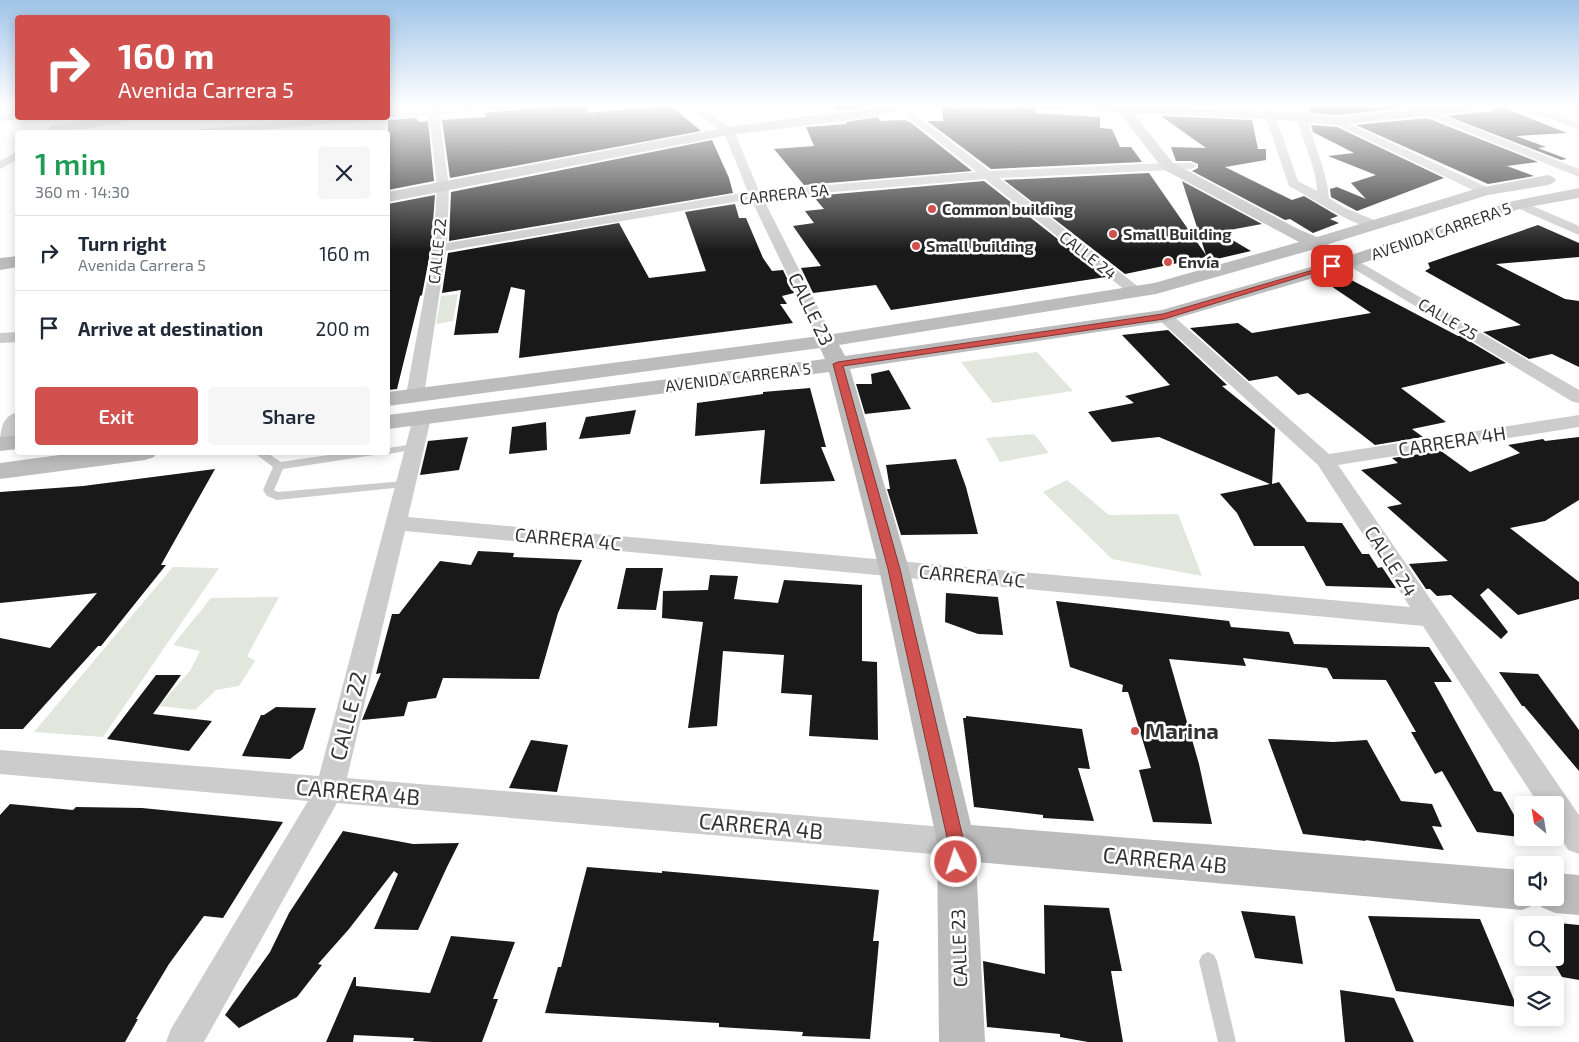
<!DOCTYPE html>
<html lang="en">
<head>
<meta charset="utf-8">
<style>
  body { margin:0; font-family:"Exo 2",sans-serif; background:#f6f6f7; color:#1f2937; height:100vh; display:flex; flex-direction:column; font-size:19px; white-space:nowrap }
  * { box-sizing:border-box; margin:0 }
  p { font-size:16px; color:#747a83 }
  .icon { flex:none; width:28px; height:28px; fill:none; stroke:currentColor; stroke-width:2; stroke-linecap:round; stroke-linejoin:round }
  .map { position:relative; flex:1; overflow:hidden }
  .details { position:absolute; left:15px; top:130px; width:375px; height:325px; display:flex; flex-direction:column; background:#fff; border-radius:5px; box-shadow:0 2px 12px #0003 }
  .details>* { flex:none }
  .hud { position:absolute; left:15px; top:15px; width:375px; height:105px; border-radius:5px; box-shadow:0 2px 12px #0003; background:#d0514d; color:#fff; overflow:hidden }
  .needle { width:32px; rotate:330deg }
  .controls { position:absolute; left:1514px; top:796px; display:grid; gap:10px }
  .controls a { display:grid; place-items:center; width:50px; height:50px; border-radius:5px; background:#fff; box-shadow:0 2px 12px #0003; font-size:25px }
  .pin { position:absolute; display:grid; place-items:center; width:42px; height:42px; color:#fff; margin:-21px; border-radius:10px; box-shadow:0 2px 8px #0006 }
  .me { position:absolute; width:55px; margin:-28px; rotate:356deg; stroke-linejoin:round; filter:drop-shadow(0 0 4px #0008) }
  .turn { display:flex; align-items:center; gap:18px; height:105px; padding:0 20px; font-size:22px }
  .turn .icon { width:65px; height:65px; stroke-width:2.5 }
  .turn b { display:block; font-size:35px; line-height:42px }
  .round { display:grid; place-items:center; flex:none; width:52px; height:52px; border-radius:5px; background:#f6f6f7 }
  .headline { display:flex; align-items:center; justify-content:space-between; height:85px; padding:0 20px }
  h1 { font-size:30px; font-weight:600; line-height:38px; color:#1e9e55 }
  .primary-button { display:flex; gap:10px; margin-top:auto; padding:10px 20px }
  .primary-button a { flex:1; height:58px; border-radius:5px; background:#d0514d; color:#fff; font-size:20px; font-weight:600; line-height:58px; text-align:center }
  .primary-button a+a { background:#f6f6f7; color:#1f2937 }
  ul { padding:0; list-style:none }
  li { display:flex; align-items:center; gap:15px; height:75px; padding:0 20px; border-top:1px solid #e0e1e3 }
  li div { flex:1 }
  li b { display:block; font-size:19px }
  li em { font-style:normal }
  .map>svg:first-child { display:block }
  .green { fill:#e1e7dc }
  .building { fill:#191919 }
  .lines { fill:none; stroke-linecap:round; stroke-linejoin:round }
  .lane { fill:#ccc; fill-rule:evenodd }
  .street { fill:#ccc; fill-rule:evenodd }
  .secondary { fill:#bcbcbc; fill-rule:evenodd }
  .route { fill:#d0514d; stroke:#873532 }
  .poi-dot { fill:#d0514d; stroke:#fff; stroke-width:2 }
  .labels { text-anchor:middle; stroke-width:5; stroke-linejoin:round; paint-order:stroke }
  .far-street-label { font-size:16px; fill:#323232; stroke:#fff }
  .far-poi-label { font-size:16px; font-weight:bold; fill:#323232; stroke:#fff; text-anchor:start }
  .street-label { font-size:19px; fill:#323232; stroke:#fff }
  .near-street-label { font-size:22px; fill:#323232; stroke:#fff }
  .near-poi-label { font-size:22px; font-weight:bold; fill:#323232; stroke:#fff; text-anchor:start }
</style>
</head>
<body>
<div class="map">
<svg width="1579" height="1042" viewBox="0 0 1579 1042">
  <rect width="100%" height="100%" fill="#fff"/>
  <g class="green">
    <path d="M458 294 453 321 436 324 441 296Z"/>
    <path d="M1037 352 1073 391 993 403 961 362Z"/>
    <path d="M1034 434 1049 453 1000 462 986 438Z"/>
    <path d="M1067 480 1109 515 1178 514 1202 576 1112 559 1043 492Z"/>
    <path d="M173 567 219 568 103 737 34 732Z"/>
    <path d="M279 597 247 656 255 661 239 686 216 690 195 710 159 706 190 671 200 651 173 645 211 598Z"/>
  </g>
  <g class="building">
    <path d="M566 105H588V113L670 105 701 131 450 178 442 120 486 117 485 113Z"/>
    <path d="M831 105H873V106L836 111Z"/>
    <path d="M1311 105H1399L1404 108 1337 115 1309 113Z"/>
    <path d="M943 106 1016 109V106L1035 107 1036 113 1100 117V128L1112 129 1120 147H1131L1142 162 991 169 927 121H943Z"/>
    <path d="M1499 106 1567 133 1516 136 1546 147 1538 148 1567 159 1561 160 1447 116 1492 111Z"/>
    <path d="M1161 116 1252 120 1258 149H1266V160L1225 167 1292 200 1304 196 1338 216 1330 219 1339 223 1313 233 1290 219 1285 220 1192 171 1198 168V164L1191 161H1176L1171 147 1206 148Z"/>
    <path d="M878 117 880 121 904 120 910 122 972 171 804 185 774 149 814 146 806 127 847 124 846 122Z"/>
    <path d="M416 118 419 122 428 121 434 181 388 190V120Z"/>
    <path d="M1427 118 1538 162 1507 166 1534 176 1488 184 1356 125Z"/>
    <path d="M1311 125 1337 127 1444 178 1357 211 1331 197 1330 189 1337 187 1366 199 1351 183 1376 175 1328 156 1354 153 1313 132Z"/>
    <path d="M712 140 729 178 733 193 449 241 451 192Z"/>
    <path d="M1149 173 1206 255 1182 181 1262 224 1219 232 1251 251 1208 261 1207 257 1125 274 1004 180Z"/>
    <path d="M984 181 1106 277 891 310 876 285 813 293 801 268 821 266 793 226 814 223 805 211 824 209 813 196Z"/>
    <path d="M435 195 431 248 422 295 420 296 397 389 388 390V204Z"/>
    <path d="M735 204 739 218H746L763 258 772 271 783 270 794 293 782 296 787 304H780L793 323 519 358 525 290 511 287 498 333 454 335 461 290 442 293 448 253 619 223 649 278 706 271 685 212Z"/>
    <path d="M1538 225 1579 243V257L1496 264 1565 299 1579 301V367L1552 354 1529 359 1483 332 1521 325 1425 271 1430 268 1428 263Z"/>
    <path d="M1338 273 1458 336H1461L1506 363 1401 388 1446 422 1412 429 1423 437 1375 445 1308 393 1298 395 1277 376 1249 381 1190 328 1238 323 1252 333 1371 313 1328 284 1334 274Z"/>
    <path d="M1168 330 1227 385 1222 386 1275 429 1272 484 1279 482 1307 522 1342 523 1362 554H1369L1378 568 1382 567 1396 588 1326 586 1304 546H1254L1237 513 1220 494 1270 484 1159 437 1112 442 1088 412 1134 403 1125 396 1170 385 1122 335Z"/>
    <path d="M889 370 911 409 865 414 856 384H872L871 374Z"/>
    <path d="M810 388 826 447H821L835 481 760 484 765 430 695 436 697 403 763 394V392Z"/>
    <path d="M636 410 630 434 579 439 586 417Z"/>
    <path d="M546 422 547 450 509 454 512 427Z"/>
    <path d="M468 437 459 470 420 475 428 441Z"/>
    <path d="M1579 437V500L1545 521 1510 528 1579 582V599L1518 615 1488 588 1480 595 1508 632 1501 639 1451 595 1437 596 1430 589H1426L1409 564 1448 561 1387 507 1402 504 1361 470 1398 463 1392 458 1441 451 1470 472 1520 453 1508 445 1543 439 1545 441Z"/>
    <path d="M956 459 966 487 978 534 901 535 887 489H890L886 465Z"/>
    <path d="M215 469 161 565H166L101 646H98L23 729H0V638L50 648 97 593 0 603V492L83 486Z"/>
    <path d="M478 551 514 553 513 557 582 560 558 613 539 679 443 678 436 698 408 702 404 716 362 720 381 673 376 674 392 614H399L440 561 471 565Z"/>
    <path d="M626 568H663L656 610 617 609Z"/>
    <path d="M710 575 738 576 734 599 778 603 784 580 862 585V661L877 662 878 740 809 736 812 695 781 693 784 655 723 651 717 726 688 728 703 622 662 618 663 591 708 590Z"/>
    <path d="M946 593 998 597 1003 635 978 634 945 622Z"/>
    <path d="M1056 601 1229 621 1231 627 1289 632 1294 644 1429 647 1452 682H1434L1494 791 1501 792 1522 829V838H1528L1477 832 1442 771 1435 774 1411 732H1416L1386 680 1333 679 1327 668 1243 658 1246 666 1169 659 1199 764 1212 824 1153 822 1139 770 1151 768 1128 692H1122L1123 685 1070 667Z"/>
    <path d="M1499 672 1538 674 1579 730V771L1524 706H1522Z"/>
    <path d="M156 675H181L153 714 212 721 189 751 107 739Z"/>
    <path d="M276 707 316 708 303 749 290 759 242 756 261 715H264Z"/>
    <path d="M966 716 1082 729 1090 769 1078 768 1094 821 1043 818V815L974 807 963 718H966Z"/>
    <path d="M1268 739 1333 742 1367 740 1401 801 1432 804 1442 827 1432 826 1444 850 1365 840 1366 841 1303 834Z"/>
    <path d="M531 740 568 745 557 792 509 788Z"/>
    <path d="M10 804 73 810 76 807 142 808 283 822 223 918 204 916 169 964 136 1019H138L125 1042H0V815Z"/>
    <path d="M343 831 413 844 459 843 447 867 418 930 374 929 398 874 394 871 349 929 318 964 322 965 297 997 239 1028 225 1015 270 952 289 913Z"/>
    <path d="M587 867 662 873V871L879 890 873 941H879L870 1039 802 1036 803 1032 719 1027V1023L545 1013 558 967H561Z"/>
    <path d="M1044 905 1109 908 1122 971H1111L1123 1042H1088L1060 1037V1034L987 1027 983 961 1045 974Z"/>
    <path d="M1241 911 1295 916 1303 964 1255 958Z"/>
    <path d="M1368 916 1480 919 1517 1007 1396 991Z"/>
    <path d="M1528 920 1579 925V980L1562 977 1551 958H1555V925H1532Z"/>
    <path d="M451 936 515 942 493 999H498L482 1042H433L413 1041 414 1038 354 1035 353 1042H326L354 977H356V986L430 993Z"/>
    <path d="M1340 990 1394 998 1414 1042H1345Z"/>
  </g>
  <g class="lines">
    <g class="lane">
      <path d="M414 444 419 447 418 449 388 454 384 452H388V448Z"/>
      <path d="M253 452H266L281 462 349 452H379L374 455 283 469 274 490 278 492 404 481 409 484 404 487 277 500 267 496 263 490 273 467Z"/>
      <path d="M1208 952 1214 955 1217 961 1236 1042H1218L1199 961 1202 955Z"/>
    </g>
    <g class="street">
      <path d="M431 105H441L440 108 483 105H533L528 108 439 114 449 187 447 243 748 192 724 133 684 105H696L733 129 759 191 977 172 906 116V112L910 111 990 171 1168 163H1191L1197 166 1191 169 999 178 1140 288 1142 291 1140 294H1130L985 179 763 198 835 341 833 344H821L819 341 751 199 446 251 424 395 421 399 415 400 409 399 406 395 433 248 437 187 429 115 388 118H386H388V112L430 109Z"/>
      <path d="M1267 105H1277L1275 115 1298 181 1317 191C1316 161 1297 135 1296 105H1306C1308 138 1327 165 1329 198L1345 208 1379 222 1381 225 1379 228C1361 232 1307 195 1289 186L1265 115Z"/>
      <path d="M1401 105H1415L1579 169V177Z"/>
      <path d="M1514 105H1529L1579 123V130Z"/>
      <path d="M18 114V118H23L22 119 0 121V115Z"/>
      <path d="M113 118H132C122 127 69 130 53 131L48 128 53 125Z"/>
      <path d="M335 118H370L365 121 232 132H196L201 129Z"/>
      <path d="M1337 118 1489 188 1491 191 1485 195 1481 194 1333 123 1332 121 1333 119Z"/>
      <path d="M18 151V159L0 169V161Z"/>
      <path d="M1519 200 1579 226V235L1515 207 1513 204 1515 201Z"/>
      <path d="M1351 257 1579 390V403L1573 402 1346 264 1344 261 1346 258Z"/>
      <path d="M1164 311 1170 313 1329 454 1579 415V427L1338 465 1579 815V854L1568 850 1555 829V805H1539L1423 626 405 531 347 778 956 828 967 832 971 842 967 852 956 856 337 803 204 1042H166L171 1029 308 801 0 774V750L319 776 413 418 415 414 422 412 429 414 431 418 408 517 1410 607 1318 465 1158 319 1156 316 1158 313Z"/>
      <path d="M18 332V342L0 343V333Z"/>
      <path d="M18 412C18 426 17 442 0 446 0 432 1 416 18 412Z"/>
    </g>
    <g class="secondary">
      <path d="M892 105H916L910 109 865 118 729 135 388 202V192L729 127Z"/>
      <path d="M1035 105H1135L1270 111 1337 117 1452 105H1498L1492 109 1337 125 1270 119 1133 113 1173 163 1298 229 1317 237 1479 188 1548 175 1553 177 1556 180 1553 183 1548 185 1488 195 1329 244 1327 249 1321 250 1315 249 1156 294 839 345 845 356 1162 310 1345 257 1513 201 1579 188V198L1522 208 1357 265 1164 322 850 369 909 569 971 825 1522 870V898H1555V873L1579 875V915L1555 913 1541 907 1538 901 1536 904 1522 910 976 862 985 1042H939L937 842 879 569 829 372 388 429V415L825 359 820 348 388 406V392L827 335 1154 283 1299 242 1163 169 1119 112 1041 109Z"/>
      <path d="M18 256V267L0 270V258Z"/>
      <path d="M18 435V449L0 451V437Z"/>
      <path d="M82 452H157L154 457 145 460 0 479V463Z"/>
    </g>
  </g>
  <linearGradient id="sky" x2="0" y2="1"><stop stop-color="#9fc4e8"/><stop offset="0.42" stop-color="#fff"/><stop offset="1" stop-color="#fff" stop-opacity="0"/></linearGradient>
  <rect width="1579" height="251" fill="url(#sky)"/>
  <path class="route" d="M1330 265 1336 266 1164 319 843 366 900 569 964 842V862L962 868 956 870 950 868 948 862V842L888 569 833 364 838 362 1163 314Z"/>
  <g class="poi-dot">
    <circle cx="932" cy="209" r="5"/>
    <circle cx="1113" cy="234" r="5"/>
    <circle cx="916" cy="246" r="5"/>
    <circle cx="1168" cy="262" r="5"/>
    <circle cx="1135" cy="731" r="5"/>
  </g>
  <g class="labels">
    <g class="far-street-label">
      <text transform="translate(784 194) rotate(-6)" y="6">CARRERA 5A</text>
      <text transform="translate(1441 231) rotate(-19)" y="6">AVENIDA CARRERA 5</text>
      <text transform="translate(437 251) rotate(-84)" y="6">CALLE 22</text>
      <text transform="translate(1088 255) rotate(38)" y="6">CALLE 24</text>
      <text transform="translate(1448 319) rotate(31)" y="6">CALLE 25</text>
      <text transform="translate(738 377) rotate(-7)" y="6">AVENIDA CARRERA 5</text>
    </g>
    <g class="far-poi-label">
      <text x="942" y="215">Common building</text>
      <text x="1123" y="240">Small Building</text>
      <text x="926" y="252">Small building</text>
      <text x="1178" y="268">Envía</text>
    </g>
    <g class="street-label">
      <text transform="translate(811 309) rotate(64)" y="7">CALLE 23</text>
      <text transform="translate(1452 441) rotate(-9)" y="7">CARRERA 4H</text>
      <text transform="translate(568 539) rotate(5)" y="7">CARRERA 4C</text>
      <text transform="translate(1391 561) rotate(57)" y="7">CALLE 24</text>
      <text transform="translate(972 576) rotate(5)" y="7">CARRERA 4C</text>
      <text transform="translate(959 948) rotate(-92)" y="7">CALLE 23</text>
    </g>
    <g class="near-street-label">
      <text transform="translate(348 716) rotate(-76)" y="8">CALLE 22</text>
      <text transform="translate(358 792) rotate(5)" y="8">CARRERA 4B</text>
      <text transform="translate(761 826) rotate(5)" y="8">CARRERA 4B</text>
      <text transform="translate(1165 860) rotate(5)" y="8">CARRERA 4B</text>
    </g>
    <g class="near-poi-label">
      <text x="1145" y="739">Marina</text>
    </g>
  </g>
</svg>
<div class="controls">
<a><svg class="needle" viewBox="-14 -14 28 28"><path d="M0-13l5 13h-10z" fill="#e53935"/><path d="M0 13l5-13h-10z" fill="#747a83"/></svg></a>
<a><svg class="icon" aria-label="sound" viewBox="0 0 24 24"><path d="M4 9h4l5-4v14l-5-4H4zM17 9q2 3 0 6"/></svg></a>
<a><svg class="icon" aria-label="search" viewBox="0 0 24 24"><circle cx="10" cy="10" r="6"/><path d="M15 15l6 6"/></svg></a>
<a><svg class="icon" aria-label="layers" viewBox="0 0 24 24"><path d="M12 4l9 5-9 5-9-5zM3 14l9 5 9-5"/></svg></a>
</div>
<div class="pin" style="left:1332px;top:266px;background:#d93025"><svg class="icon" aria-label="arrive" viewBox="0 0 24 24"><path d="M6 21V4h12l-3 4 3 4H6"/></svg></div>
<svg class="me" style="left:956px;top:862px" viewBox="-20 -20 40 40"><circle r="17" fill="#d0514d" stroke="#fff" stroke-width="3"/><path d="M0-11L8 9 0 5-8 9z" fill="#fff"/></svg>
<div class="hud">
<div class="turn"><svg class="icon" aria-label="right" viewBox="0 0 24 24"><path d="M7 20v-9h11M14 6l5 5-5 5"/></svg><div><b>160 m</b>Avenida Carrera 5</div></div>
</div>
<section class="details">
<div class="headline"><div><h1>1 min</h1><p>360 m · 14:30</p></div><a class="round"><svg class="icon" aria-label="close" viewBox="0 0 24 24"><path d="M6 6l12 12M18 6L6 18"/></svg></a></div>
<ul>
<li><svg class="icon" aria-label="right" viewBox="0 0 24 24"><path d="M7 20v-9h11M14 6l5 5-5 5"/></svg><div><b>Turn right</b><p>Avenida Carrera 5</p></div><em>160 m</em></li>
<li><svg class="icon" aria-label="arrive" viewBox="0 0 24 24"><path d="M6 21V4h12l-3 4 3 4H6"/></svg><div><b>Arrive at destination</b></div><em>200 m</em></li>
</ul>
<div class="primary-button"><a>Exit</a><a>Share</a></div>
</section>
</div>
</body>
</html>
